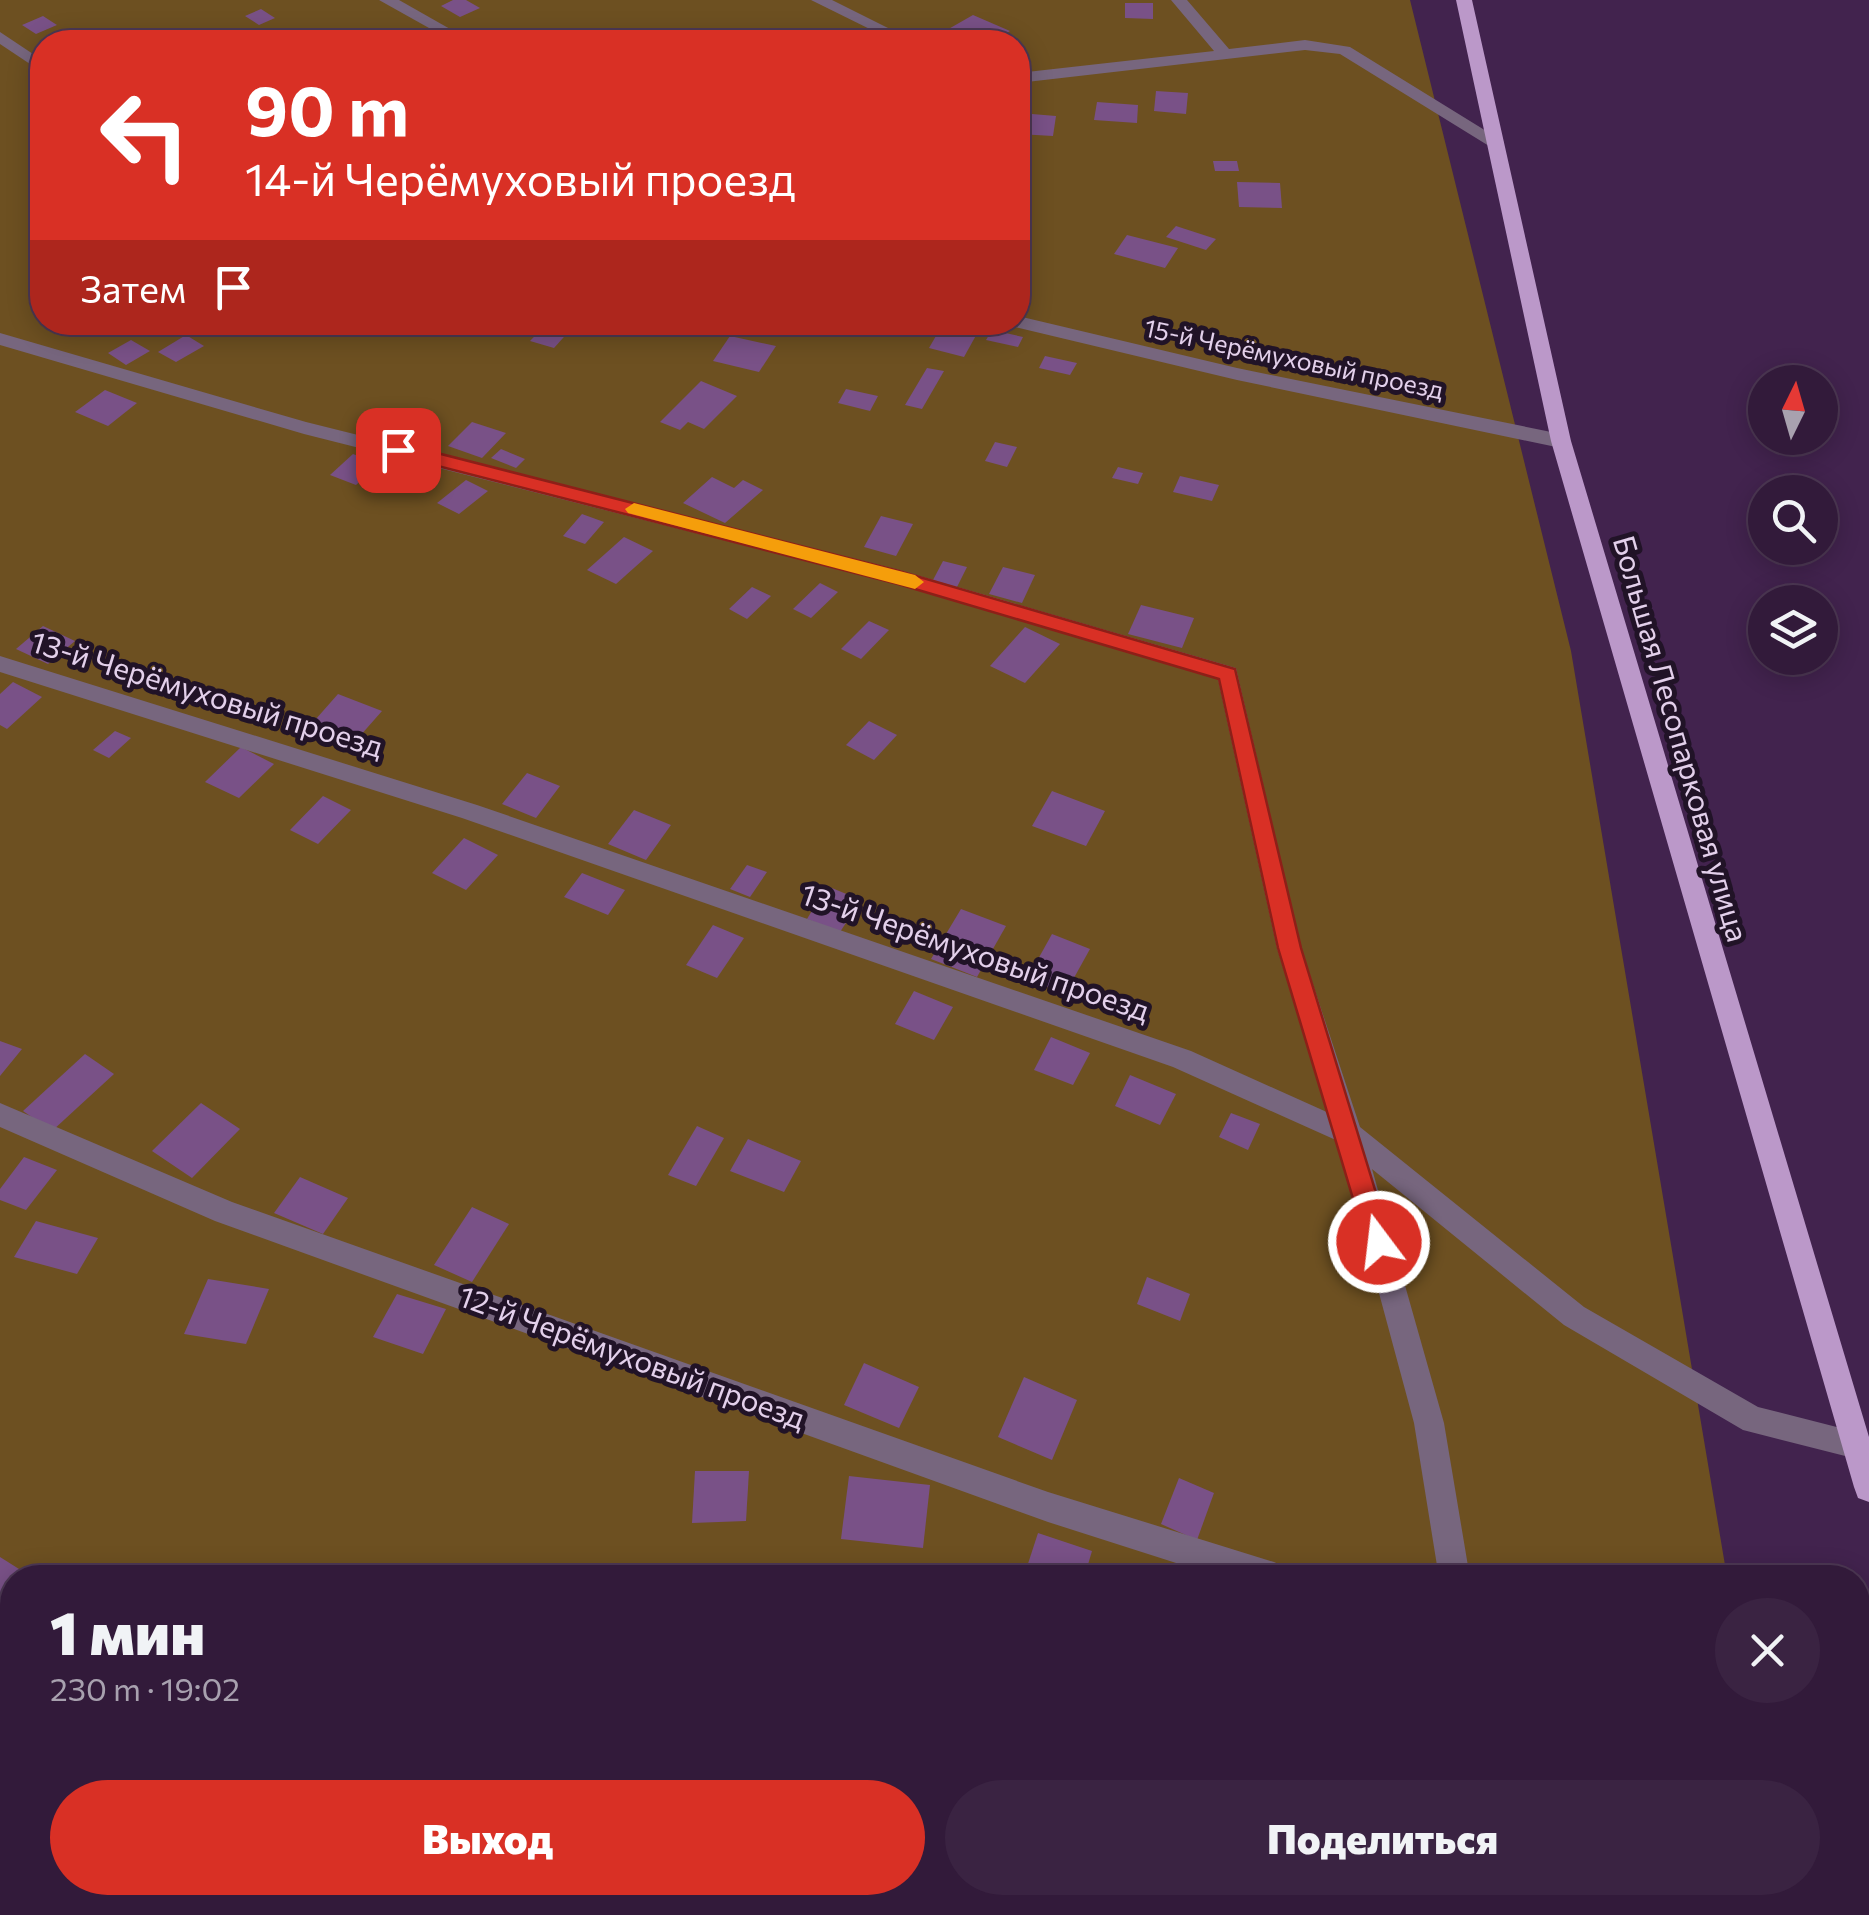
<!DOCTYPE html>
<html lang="ru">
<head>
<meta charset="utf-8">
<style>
  body { margin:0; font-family:Commissioner,sans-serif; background:#3a2342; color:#f1f3f6; height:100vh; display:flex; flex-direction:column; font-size:38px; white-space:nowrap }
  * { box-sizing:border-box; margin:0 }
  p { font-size:32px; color:#a8a1af }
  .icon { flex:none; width:55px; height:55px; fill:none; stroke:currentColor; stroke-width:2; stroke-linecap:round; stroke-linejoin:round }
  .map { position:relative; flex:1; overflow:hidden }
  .panel { position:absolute; left:0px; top:1565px; width:1870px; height:350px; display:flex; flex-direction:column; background:#321a3a; border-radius:40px 40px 0 0; box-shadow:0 5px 25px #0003,0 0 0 2px #4d3854 }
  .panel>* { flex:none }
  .banner { position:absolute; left:30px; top:30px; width:1000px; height:305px; border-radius:40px; box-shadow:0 5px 25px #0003,0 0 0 2px #4d3854; background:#d93025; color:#fff; overflow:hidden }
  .needle { width:65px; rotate:5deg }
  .buttons { position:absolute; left:1748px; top:365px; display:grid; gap:20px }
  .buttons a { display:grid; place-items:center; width:90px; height:90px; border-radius:50%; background:#321a3a; box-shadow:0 5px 25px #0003,0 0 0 2px #4d3854; font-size:50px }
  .pin { position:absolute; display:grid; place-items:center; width:85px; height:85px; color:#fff; margin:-42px; border-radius:20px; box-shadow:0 5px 15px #0006 }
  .me { position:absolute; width:110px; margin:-55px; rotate:345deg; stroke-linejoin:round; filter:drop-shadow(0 0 8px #0008) }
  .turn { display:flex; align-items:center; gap:35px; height:210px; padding:0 50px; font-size:45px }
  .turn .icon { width:130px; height:130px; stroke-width:2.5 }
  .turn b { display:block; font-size:70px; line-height:85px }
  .then { display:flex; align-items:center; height:95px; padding:0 50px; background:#0003; gap:20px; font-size:38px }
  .round { display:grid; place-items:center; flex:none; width:105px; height:105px; border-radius:52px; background:#3a2342 }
  .overview { display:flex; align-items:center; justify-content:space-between; height:170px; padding:0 50px }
  h1 { font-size:60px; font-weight:800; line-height:75px }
  .button { display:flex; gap:20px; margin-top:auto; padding:20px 50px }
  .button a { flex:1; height:115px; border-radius:60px; background:#d93025; color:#fff; font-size:40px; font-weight:800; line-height:115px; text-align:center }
  .button a+a { background:#3a2342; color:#f1f3f6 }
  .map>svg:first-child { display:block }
  .green { fill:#6d5021; fill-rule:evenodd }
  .building { fill:#795187 }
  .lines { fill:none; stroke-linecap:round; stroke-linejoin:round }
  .minor { fill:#77667e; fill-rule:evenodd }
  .major { fill:#bb98c9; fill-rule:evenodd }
  .route { fill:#d93025; stroke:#8d1f18; stroke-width:2.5 }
  .slow { fill:#f59e0b }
  .labels { text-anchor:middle; stroke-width:10; stroke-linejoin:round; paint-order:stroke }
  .far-street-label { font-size:25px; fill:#e3d0eb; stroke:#211327 }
  .street-label { font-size:30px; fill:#e3d0eb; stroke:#211327 }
</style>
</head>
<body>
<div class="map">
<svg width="1869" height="1915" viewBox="0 0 1869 1915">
  <rect width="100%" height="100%" fill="#42234e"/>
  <path class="green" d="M0 0H1410L1571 651 1727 1577 12 1578V1902H1781L1783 1915H0ZM42 42H1018V322H42Z"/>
  <g class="building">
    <path d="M453 0H466L480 8 460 17 441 6Z"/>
    <path d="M1125 3H1153V19L1125 18Z"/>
    <path d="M261 9 275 18 259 25 245 16Z"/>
    <path d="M973 15 1010 31 992 42H969L945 31Z"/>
    <path d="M43 16 57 25 36 34 22 25Z"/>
    <path d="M1156 91 1188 93 1186 114 1154 111Z"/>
    <path d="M1097 102 1138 105 1137 123 1094 120Z"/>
    <path d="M1020 113 1056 116 1053 136 1018 134Z"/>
    <path d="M1213 161H1237L1239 171H1215Z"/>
    <path d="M1237 182 1280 183 1282 208 1239 207Z"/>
    <path d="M1176 226 1216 239 1206 250 1166 237Z"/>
    <path d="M1127 235 1178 248 1165 268 1114 254Z"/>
    <path d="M548 322 572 328 554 348 530 341Z"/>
    <path d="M944 322 979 330 964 357 929 348Z"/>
    <path d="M992 330 1023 337 1018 347 986 340Z"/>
    <path d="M186 335 204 346 176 362 158 352Z"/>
    <path d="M730 336 776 346 759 372 713 361Z"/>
    <path d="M131 340 150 351 126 365 108 353Z"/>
    <path d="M1045 356 1077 363 1070 375 1039 368Z"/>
    <path d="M927 368 944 371 922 409 905 405Z"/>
    <path d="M701 381 737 396 704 429 688 422 680 430 660 422Z"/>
    <path d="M846 389 878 396 870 411 838 403Z"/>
    <path d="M105 390 137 403 108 426 75 412Z"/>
    <path d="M472 422 506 433 482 458 448 446Z"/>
    <path d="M995 442 1017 447 1007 467 985 461Z"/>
    <path d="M501 449 525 459 516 468 491 458Z"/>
    <path d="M353 454 379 464 356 485 330 475Z"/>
    <path d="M1118 467 1143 473 1138 484 1112 478Z"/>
    <path d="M1180 476 1219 485 1212 501 1173 492Z"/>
    <path d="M712 477 734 488 743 480 763 490 725 523 683 503Z"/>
    <path d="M466 480 488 491 459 514 437 503Z"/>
    <path d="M582 514 604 522 585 544 563 536Z"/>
    <path d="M881 516 913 524 896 556 864 547Z"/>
    <path d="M624 537 653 551 616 584 587 570Z"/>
    <path d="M943 561 967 567 957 587 933 580Z"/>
    <path d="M1003 567 1035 575 1022 603 989 594Z"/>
    <path d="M820 583 838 592 811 618 793 609Z"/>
    <path d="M752 587 771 596 747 619 729 609Z"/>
    <path d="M1141 605 1194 618 1182 648 1128 634Z"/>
    <path d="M869 621 889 630 861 659 841 649Z"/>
    <path d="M43 626 75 641 48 664 16 649Z"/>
    <path d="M1025 627 1060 644 1025 683 990 666Z"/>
    <path d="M13 682 42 697 7 729 0 725V694Z"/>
    <path d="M338 694 382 711 352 745 308 728Z"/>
    <path d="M869 721 897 735 874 760 846 745Z"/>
    <path d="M115 731 131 738 109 758 93 750Z"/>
    <path d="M241 747 274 764 239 798 205 782Z"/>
    <path d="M527 773 560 786 536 818 502 804Z"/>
    <path d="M1052 791 1105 811 1086 846 1032 826Z"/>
    <path d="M323 796 351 810 318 844 290 830Z"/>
    <path d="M634 810 671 825 646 860 608 844Z"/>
    <path d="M464 838 498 855 466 890 432 873Z"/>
    <path d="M747 865 767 872 750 897 730 889Z"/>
    <path d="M582 873 625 890 608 915 564 897Z"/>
    <path d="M827 886 861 900 840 932 807 919Z"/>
    <path d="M961 909 1006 926 977 977 931 959Z"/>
    <path d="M713 925 744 938 717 978 686 965Z"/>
    <path d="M1052 934 1090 949 1065 994 1027 979Z"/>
    <path d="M914 991 953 1007 934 1040 895 1024Z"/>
    <path d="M1051 1037 1090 1053 1073 1085 1034 1070Z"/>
    <path d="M0 1041 22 1049 0 1076Z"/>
    <path d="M85 1054 114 1074 52 1131 23 1111Z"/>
    <path d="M1130 1075 1176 1094 1160 1125 1115 1106Z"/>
    <path d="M201 1103 240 1129 192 1178 152 1151Z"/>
    <path d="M1231 1113 1260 1124 1248 1150 1219 1137Z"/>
    <path d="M697 1126 724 1138 696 1186 668 1175Z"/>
    <path d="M748 1139 801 1161 784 1192 730 1171Z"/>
    <path d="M24 1157 57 1170 26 1210 0 1200V1189Z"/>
    <path d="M300 1177 348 1198 323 1234 274 1213Z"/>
    <path d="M472 1207 509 1224 472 1282 434 1265Z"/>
    <path d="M36 1221 98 1238 77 1274 14 1257Z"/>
    <path d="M1147 1277 1190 1294 1180 1321 1137 1304Z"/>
    <path d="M208 1279 269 1289 246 1344 184 1334Z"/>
    <path d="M397 1294 446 1309 423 1354 373 1337Z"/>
    <path d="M864 1363 919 1387 899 1428 844 1405Z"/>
    <path d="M1024 1377 1077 1400 1052 1460 998 1437Z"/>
    <path d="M695 1471H749L746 1521 692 1523Z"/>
    <path d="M849 1476 930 1485 923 1548 841 1539Z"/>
    <path d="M1179 1478 1214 1493 1197 1540 1161 1524Z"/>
    <path d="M1038 1533 1092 1551 1084 1578 1024 1576Z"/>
    <path d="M0 1557 27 1574 12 1578V1592L0 1607Z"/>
    <path d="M235 1902H251L274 1915H228Z"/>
    <path d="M525 1902H585L578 1915H519Z"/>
  </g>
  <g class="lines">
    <g class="minor">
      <path d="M379 0H399L473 42H454Z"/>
      <path d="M811 0H832L916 42H896Z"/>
      <path d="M1171 0H1187L1229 49 1305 40 1350 47 1504 142 1489 146 1340 54 1305 50 1018 83V73L1214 51Z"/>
      <path d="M0 32 42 60V72L0 44Z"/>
      <path d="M1018 316 1237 368 1561 434 1571 441 1561 448 1237 380 1011 326 1009 322H1018Z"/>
      <path d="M0 333 306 422 899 570 1236 668 1301 948 1360 1127 1584 1307 1758 1407 1868 1435V1455L1857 1459 1743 1430 1564 1325 1372 1169 1444 1423 1470 1578H1439L1414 1423 1338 1141 1173 1067 462 818 0 672V656L477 805 1191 1051 1329 1113 1277 948 1218 679 897 584 304 434 0 345Z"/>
      <path d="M0 1103 232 1202 1048 1492 1274 1562 1285 1567 1289 1578H1223L1048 1522 215 1221 0 1127Z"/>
      <path d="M0 1703 12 1708V1742L0 1737Z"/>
      <path d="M1858 1769 1869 1772V1806L1858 1802Z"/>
      <path d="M308 1902H377L383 1915H315Z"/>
      <path d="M1489 1902H1523L1525 1915H1491Z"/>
    </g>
    <path class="major" d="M1456 0H1472L1571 441 1869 1437V1502L1858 1498 1854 1487 1551 441Z"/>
  </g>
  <path class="route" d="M398 443 899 571 1235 669 1301 948 1391 1242 1388 1250 1379 1254 1370 1250 1366 1242 1278 948 1219 679 898 584 391 454V445Z"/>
  <path class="slow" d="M634 503 915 575 924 582 915 589 628 513 625 509Z"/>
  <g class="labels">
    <g class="far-street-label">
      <text transform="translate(1294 359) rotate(12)" y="9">15-й Черёмуховый проезд</text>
    </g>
    <g class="street-label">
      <text transform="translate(207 695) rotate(17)" y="10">13-й Черёмуховый проезд</text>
      <text transform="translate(1680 739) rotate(74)" y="10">Большая Лесопарковая улица</text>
      <text transform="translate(975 953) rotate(19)" y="10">13-й Черёмуховый проезд</text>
      <text transform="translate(632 1358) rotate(20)" y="10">12-й Черёмуховый проезд</text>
    </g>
  </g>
</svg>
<div class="buttons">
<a><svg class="needle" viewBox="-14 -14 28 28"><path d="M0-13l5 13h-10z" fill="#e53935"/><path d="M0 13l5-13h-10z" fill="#a8a1af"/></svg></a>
<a><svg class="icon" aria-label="search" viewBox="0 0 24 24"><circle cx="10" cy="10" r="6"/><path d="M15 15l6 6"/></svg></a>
<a><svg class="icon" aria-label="layers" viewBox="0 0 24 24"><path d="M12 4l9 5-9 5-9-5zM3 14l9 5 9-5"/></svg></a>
</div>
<div class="pin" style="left:398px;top:450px;background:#d93025"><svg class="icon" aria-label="arrive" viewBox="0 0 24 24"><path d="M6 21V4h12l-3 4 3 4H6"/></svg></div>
<svg class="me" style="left:1379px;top:1242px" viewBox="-20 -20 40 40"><circle r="17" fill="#d93025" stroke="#fff" stroke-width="3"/><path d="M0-11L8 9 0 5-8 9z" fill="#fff"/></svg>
<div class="banner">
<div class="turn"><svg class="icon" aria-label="left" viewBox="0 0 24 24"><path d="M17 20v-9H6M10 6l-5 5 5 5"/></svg><div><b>90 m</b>14-й Черёмуховый проезд</div></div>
<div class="then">Затем<svg class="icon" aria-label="arrive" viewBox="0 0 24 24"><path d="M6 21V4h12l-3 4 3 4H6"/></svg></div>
</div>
<section class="panel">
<div class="overview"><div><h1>1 мин</h1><p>230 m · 19:02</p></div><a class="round"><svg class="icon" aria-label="close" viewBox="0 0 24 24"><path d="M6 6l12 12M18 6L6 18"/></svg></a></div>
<div class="button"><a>Выход</a><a>Поделиться</a></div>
</section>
</div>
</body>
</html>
